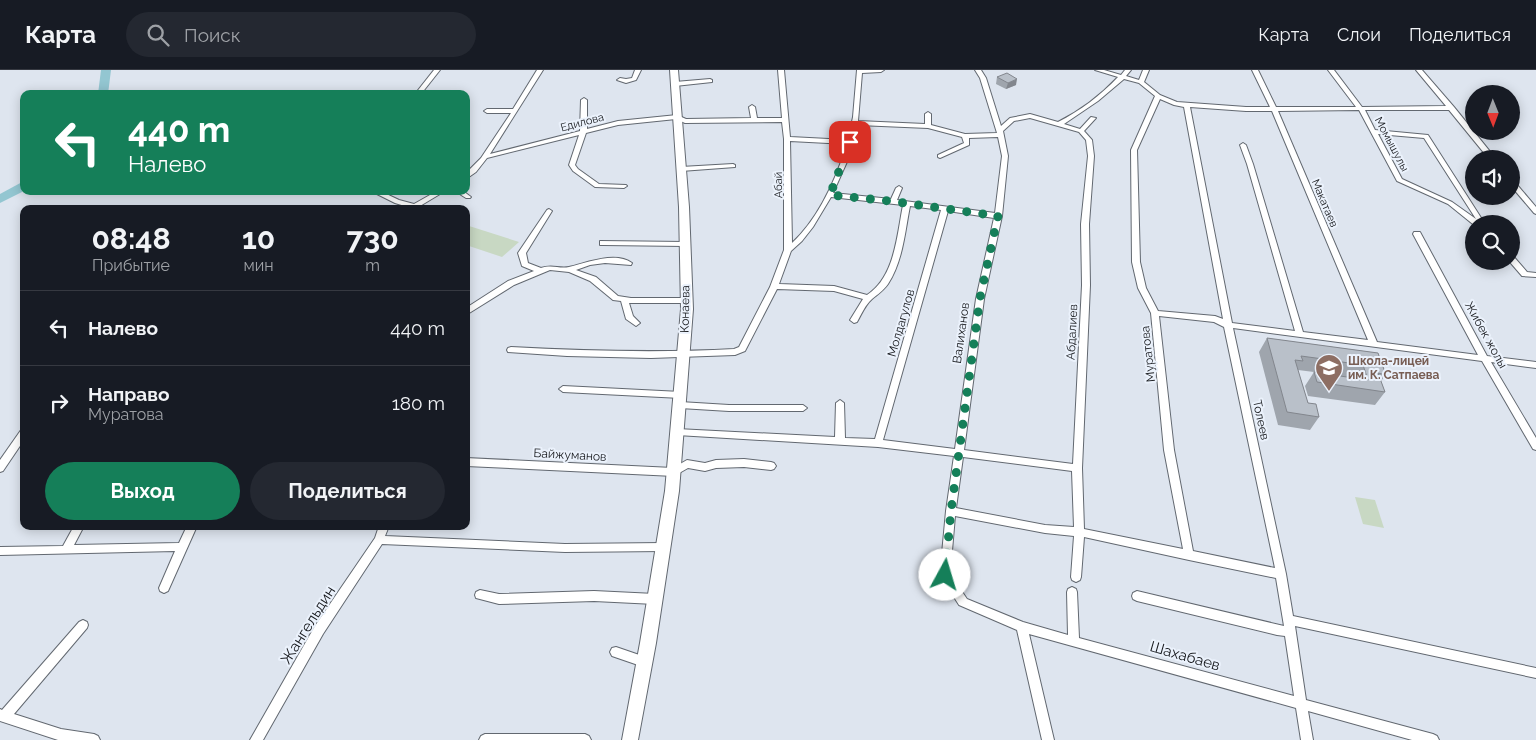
<!DOCTYPE html>
<html lang="ru">
<head>
<meta charset="utf-8">
<style>
  body { margin:0; font-family:Raleway,sans-serif; background:#242831; color:#f1f3f6; height:100vh; display:flex; flex-direction:column; font-size:19px; white-space:nowrap }
  * { box-sizing:border-box; margin:0 }
  p { font-size:16px; color:#9ea1a6 }
  .icon { flex:none; width:28px; height:28px; fill:none; stroke:currentColor; stroke-width:2; stroke-linecap:round; stroke-linejoin:round }
  .map { position:relative; flex:1; overflow:hidden }
  .panel { position:absolute; left:20px; top:135px; width:450px; height:325px; display:flex; flex-direction:column; background:#171b24; border-radius:10px; box-shadow:0 2px 12px #0003 }
  .panel>* { flex:none }
  .hud { position:absolute; left:20px; top:20px; width:450px; height:105px; border-radius:10px; box-shadow:0 2px 12px #0003; background:#157f59; color:#fff; overflow:hidden }
  .needle { width:32px; rotate:179deg }
  .controls { position:absolute; left:1465px; top:15px; display:grid; gap:10px }
  .controls a { display:grid; place-items:center; width:55px; height:55px; border-radius:50%; background:#171b24; box-shadow:0 2px 12px #0003; font-size:25px }
  .pin { position:absolute; display:grid; place-items:center; width:42px; height:42px; color:#fff; margin:-21px; border-radius:10px; box-shadow:0 2px 8px #0006 }
  .me { position:absolute; width:55px; margin:-28px; rotate:6deg; stroke-linejoin:round; filter:drop-shadow(0 0 4px #0008) }
  .turn { display:flex; align-items:center; gap:18px; height:105px; padding:0 25px; font-size:22px }
  .turn .icon { width:65px; height:65px; stroke-width:2.5 }
  .turn b { display:block; font-size:35px; line-height:42px }
  .eta { display:flex; justify-content:space-evenly; align-items:center; height:85px; text-align:center }
  .eta b { font-size:30px; font-weight:700; line-height:35px }
  .action { display:flex; gap:10px; margin-top:auto; padding:10px 25px }
  .action a { flex:1; height:58px; border-radius:30px; background:#157f59; color:#fff; font-size:20px; font-weight:700; line-height:58px; text-align:center }
  .action a+a { background:#242831; color:#f1f3f6 }
  ul { padding:0; list-style:none }
  li { display:flex; align-items:center; gap:15px; height:75px; padding:0 25px; border-top:1px solid #363941 }
  li div { flex:1 }
  li b { display:block; font-size:19px }
  li em { font-style:normal }
  header { display:flex; align-items:center; gap:30px; box-sizing:border-box; height:70px; padding:0 25px; background:#171b24; border-bottom:1px solid #363941 }
  header strong { font-size:24px }
  nav { display:flex; gap:28px; margin-inline-start:auto; font-size:18px }
  .search { width:350px; height:45px; background:#242831; display:flex; align-items:center; gap:12px; box-sizing:border-box; padding:0 18px; border-radius:28px; color:#9ea1a6; font-size:19px }
  .map>svg:first-child { display:block }
  .green { fill:#c8d8c3 }
  .lines { fill:none; stroke-linecap:round; stroke-linejoin:round }
  .river { fill:#93c6d1; fill-rule:evenodd }
  .minor-casing { stroke:#626870; stroke-width:2 }
  .secondary-casing { stroke:#626870; stroke-width:2 }
  .minor { fill:#fff; fill-rule:evenodd }
  .secondary { fill:#fff; fill-rule:evenodd }
  .wall { fill:#9fa5ad }
  .shaded-wall { fill:#82868d }
  .building { fill:#b9c0c9; stroke:#82868d; fill-rule:evenodd }
  .route { stroke:#157f59; stroke-width:9; stroke-dasharray:0 16.2 }
  .labels { text-anchor:middle; stroke-width:4; stroke-linejoin:round; paint-order:stroke }
  .far-street-label { font-size:11px; fill:#16181c; stroke:#ebf2fc }
  .street-label { font-size:12px; fill:#16181c; stroke:#ebf2fc }
  .education-label { font-size:12px; font-weight:bold; fill:#785e54; stroke:#ebf2fc; text-anchor:start }
  .near-street-label { font-size:15px; fill:#16181c; stroke:#ebf2fc }
</style>
</head>
<body>
<header>
<strong>Карта</strong>
<div class="search"><svg class="icon" aria-label="search" viewBox="0 0 24 24"><circle cx="10" cy="10" r="6"/><path d="M15 15l6 6"/></svg>Поиск</div>
<nav><a>Карта</a><a>Слои</a><a>Поделиться</a></nav>
</header>
<div class="map">
<svg width="1536" height="670" viewBox="0 0 1536 670">
  <rect width="100%" height="100%" fill="#dee5ef"/>
  <g class="green">
    <path d="M466 155 519 172 502 187 466 175Z"/>
    <path d="M1355 427 1375 430 1384 458 1363 454Z"/>
  </g>
  <g class="lines">
    <g class="river">
      <path d="M101 0H111L108 24H98Z"/>
      <path d="M24 111 22 122 0 133V124Z"/>
    </g>
    <defs>
      <g id="minor">
        <path d="M434 0H440L421 24H415Z"/>
        <path d="M537 0H543L490 84 580 61 581 30 584 28 587 30V59L618 51 677 45 686 49 751 48 749 37 752 35 755 37 757 48H782L778 0H784L790 67 848 70 853 47 857 0H884L881 2 862 3 858 51 925 54V44L928 42 931 44V55L965 64 997 63 980 8 975 0H981L986 8 1001 56 1010 48 1030 44 1058 52C1080 41 1101 25 1118 7L1095 0H1104L1121 5 1125 0H1131L1126 6 1139 10 1143 0H1149L1144 12 1160 25 1177 32 1246 37H1270L1252 0H1258L1276 37H1356L1328 0H1334L1362 37 1446 36 1416 0H1422L1454 37 1496 89H1489L1449 40H1365L1375 60 1428 65 1485 154H1474V155L1448 134 1397 111 1359 40 1278 41 1377 272 1478 285 1413 164 1414 162H1420L1487 286 1536 292V298L1491 292 1536 368V380L1533 379 1482 291 1233 258 1286 504 1293 546 1536 598V608L1295 556 1306 630 1433 664 1437 666 1439 670H1412L1308 641 1313 670H1301L1296 638 1029 564 1054 670H1042L1017 560 959 535 940 505 946 441 954 386 878 377 677 365 674 364 673 362 674 360 677 359 835 367 836 333 840 330 844 333 845 368 875 369 941 140 910 136C905 161 903 191 888 214 883 221 878 224 872 229 865 235 861 245 857 252L854 253 850 250 863 229 834 221 777 219 745 281 735 285 651 288 567 286 508 282 507 280 508 278 511 277C585 281 660 283 734 279L739 277 770 217 784 180V69L782 52 685 53 676 49 618 55 586 63 575 95 578 99 599 114 626 115 627 116 624 118 595 117 573 101 569 95 579 65 487 88 476 102 466 109V103L481 88 511 43H487L484 41 487 39H513ZM1124 9 1139 13 1155 26 1131 80 1132 192 1138 218 1151 243 1164 380 1183 479 1084 459 1082 398 1090 215 1089 154 1094 86 1092 70 1084 61 1096 48 1091 47 1080 59 1064 54 1098 31ZM1160 29 1174 35 1184 37 1223 249 1215 246 1158 241 1146 218 1140 192 1137 80ZM1190 37 1246 41H1272L1368 270 1303 262 1253 94 1246 75 1243 73 1240 75 1247 94 1295 261 1232 253ZM1030 48 1079 62 1086 70 1088 86 1081 154 1082 215 1073 394 964 380 984 229 1002 146 1008 86 1003 61 1014 51ZM858 55 928 58 962 67 964 73 938 85V87L940 88 969 75V68L998 67 1002 86 995 143 897 130 902 118 899 116 896 118 891 129 833 123 850 85ZM1378 64 1424 68 1476 149 1452 132 1402 109ZM790 71 847 74C836 109 819 148 792 173ZM831 127 903 135C897 165 895 207 867 225L834 216 779 214 791 181 802 171 813 157ZM948 141 994 148 976 229 955 379 883 370ZM1159 246 1214 252 1224 257 1275 498 1193 481 1174 380ZM963 387 1072 401 1074 457 1045 455 956 438ZM955 446 1045 463 1074 466 1071 507 1072 510 1076 512 1080 510 1081 507 1084 467 1189 490 1276 508 1284 556 1137 521 1133 523 1132 526 1133 529 1137 531 1277 565 1285 566 1294 626 1079 568 1077 522 1076 519 1072 517 1068 519 1067 522 1068 565 1023 552 967 529 950 504Z"/>
        <path d="M635 0H641L636 10 626 13 617 10 620 8 626 9 632 8Z"/>
        <path d="M710 9 712 10V12L675 16 672 14 675 12Z"/>
        <path d="M733 94 735 95V97L681 101 678 99 681 97Z"/>
        <path d="M1511 109 1513 110 1536 137V144L1534 143 1511 116Z"/>
        <path d="M371 121H380L399 130 414 134 437 121H445L415 139H408V137L395 133Z"/>
        <path d="M455 121H463L471 127 470 128H466Z"/>
        <path d="M549 139 552 141 526 183 528 193 541 198C552 194 559 199 569 197 587 193 615 181 632 193L631 195 605 193 590 195 576 200 596 207 618 226 631 228H686L689 229 690 231 689 233H629L633 246 640 253 636 256 626 249 621 231 613 230 590 211 569 202 550 200 514 215 466 245V238L508 211 534 201 522 196 518 183 547 140Z"/>
        <path d="M600 171 685 172 689 174 685 176 603 175H600Z"/>
        <path d="M1511 187H1514L1527 202 1536 203V207L1522 206 1509 191H1511Z"/>
        <path d="M563 316 681 322 685 325 681 328 563 322 559 319Z"/>
        <path d="M680 332 729 335H803L807 338 803 341H729L680 338 676 335Z"/>
        <path d="M24 359V370L3 401 0 402V390L21 360Z"/>
        <path d="M466 388 673 398 687 390 705 393 716 390 744 389 771 392 774 393 776 396 774 399 771 400 744 397 716 398 705 401 688 398 674 406 466 396Z"/>
        <path d="M74 456H84L74 475 179 473 187 456H197L168 521 164 523 160 521 159 518 175 481 0 485V477L63 476Z"/>
        <path d="M379 456H389L385 466 565 474 664 473 668 474 669 477 668 480 664 481 565 482 382 474 323 564 263 670H250L315 556 375 468Z"/>
        <path d="M480 520 499 524 594 521 655 524 659 526 660 529 659 532 655 534 594 531 499 534 476 528 475 525 476 522Z"/>
        <path d="M83 550 87 552 88 555 87 558 14 644 61 659 94 664 98 666 100 670H58L0 651V639L2 640 79 552Z"/>
        <path d="M616 577 648 588 650 592 648 596 644 597 612 586 610 582 612 578Z"/>
        <path d="M485 664H585L589 666 591 670H479L481 666Z"/>
      </g>
      <path id="secondary" d="M670 0H678L689 137 693 239 679 421 656 573 638 670H622L640 573 665 421 681 239 679 137Z"/>
    </defs>
    <use href="#minor" class="minor-casing"/>
    <use href="#secondary" class="secondary-casing"/>
    <use href="#minor" class="minor"/>
    <use href="#secondary" class="secondary"/>
  </g>
  <g class="wall">
    <path d="M997 7 1016 15 1006 19 996 14Z"/>
    <path d="M1267 268 1378 283 1386 305 1381 311 1385 322 1375 335 1308 326 1305 316 1314 302 1298 300 1308 333 1319 347 1310 360 1278 355 1259 282Z"/>
  </g>
  <path class="shaded-wall" d="M1017 9 1016 15 1006 19 1008 13Z"/>
  <g class="building">
    <path d="M1007 3 1017 9 1008 13 997 7Z"/>
    <path d="M1267 268 1378 283 1386 305 1378 303 1385 322 1317 312 1314 302 1328 304 1323 289 1301 286 1303 291 1295 290 1308 333 1316 334 1319 347 1287 342ZM1335 291 1363 295 1368 310 1340 306Z"/>
  </g>
  <g class="lines">
    <path class="route" d="M850 72 830 125 890 131 998 146 980 228 951 441 945 505"/>
  </g>
  <defs>
    <symbol id="school-pin" viewBox="-11 -11 22 30"><path d="M0 17L-7.5 6A9.5 9.5 0 1 1 7.5 6Z" fill="#8d6e63" stroke="#ebf2fc"/><path d="M0-5L7-2L0 1L-7-2ZM-4 1L0 2.5L4 1V4Q0 6-4 4Z" fill="#fff"/></symbol>
  </defs>
  <g fill-rule="evenodd">
    <use href="#school-pin" x="1313" y="282" width="32" height="43"/>
  </g>
  <g class="labels">
    <g class="far-street-label">
      <text transform="translate(582 52) rotate(-15)" y="4">Едилова</text>
      <text transform="translate(1392 74) rotate(62)" y="4">Момышулы</text>
      <text transform="translate(778 115) rotate(-91)" y="4">Абай</text>
      <text transform="translate(1325 133) rotate(67)" y="4">Макатаев</text>
    </g>
    <g class="street-label">
      <text transform="translate(685 239) rotate(-89)" y="4">Конаева</text>
      <text transform="translate(901 253) rotate(-74)" y="4">Молдагулов</text>
      <text transform="translate(1072 262) rotate(-87)" y="4">Абдалиев</text>
      <text transform="translate(961 263) rotate(-82)" y="4">Валиханов</text>
      <text transform="translate(1486 265) rotate(61)" y="4">Жибек жолы</text>
      <text transform="translate(1148 284) rotate(-96)" y="4">Муратова</text>
      <text transform="translate(1261 350) rotate(78)" y="4">Толеев</text>
      <text transform="translate(570 385) rotate(3)" y="4">Байжуманов</text>
    </g>
    <g class="education-label">
      <text x="1348" y="295">Школа-лицей<tspan x="1348" dy="14">им. К. Сатпаева</tspan></text>
    </g>
    <g class="near-street-label">
      <text transform="translate(308 555) rotate(-58)" y="5">Жангельдин</text>
      <text transform="translate(1185 586) rotate(16)" y="5">Шахабаев</text>
    </g>
  </g>
</svg>
<div class="controls">
<a><svg class="needle" viewBox="-14 -14 28 28"><path d="M0-13l5 13h-10z" fill="#e53935"/><path d="M0 13l5-13h-10z" fill="#9ea1a6"/></svg></a>
<a><svg class="icon" aria-label="sound" viewBox="0 0 24 24"><path d="M4 9h4l5-4v14l-5-4H4zM17 9q2 3 0 6"/></svg></a>
<a><svg class="icon" aria-label="search" viewBox="0 0 24 24"><circle cx="10" cy="10" r="6"/><path d="M15 15l6 6"/></svg></a>
</div>
<div class="pin" style="left:850px;top:72px;background:#d93025"><svg class="icon" aria-label="arrive" viewBox="0 0 24 24"><path d="M6 21V4h12l-3 4 3 4H6"/></svg></div>
<svg class="me" style="left:945px;top:505px" viewBox="-20 -20 40 40"><circle r="19" fill="#fff"/><path d="M0-13L10 11 0 6-10 11z" fill="#157f59"/></svg>
<div class="hud">
<div class="turn"><svg class="icon" aria-label="left" viewBox="0 0 24 24"><path d="M17 20v-9H6M10 6l-5 5 5 5"/></svg><div><b>440 m</b>Налево</div></div>
</div>
<section class="panel">
<div class="eta">
<div><b>08:48</b><p>Прибытие</p></div>
<div><b>10</b><p>мин</p></div>
<div><b>730</b><p>m</p></div>
</div>
<ul>
<li><svg class="icon" aria-label="left" viewBox="0 0 24 24"><path d="M17 20v-9H6M10 6l-5 5 5 5"/></svg><div><b>Налево</b></div><em>440 m</em></li>
<li><svg class="icon" aria-label="right" viewBox="0 0 24 24"><path d="M7 20v-9h11M14 6l5 5-5 5"/></svg><div><b>Направо</b><p>Муратова</p></div><em>180 m</em></li>
</ul>
<div class="action"><a>Выход</a><a>Поделиться</a></div>
</section>
</div>
</body>
</html>
